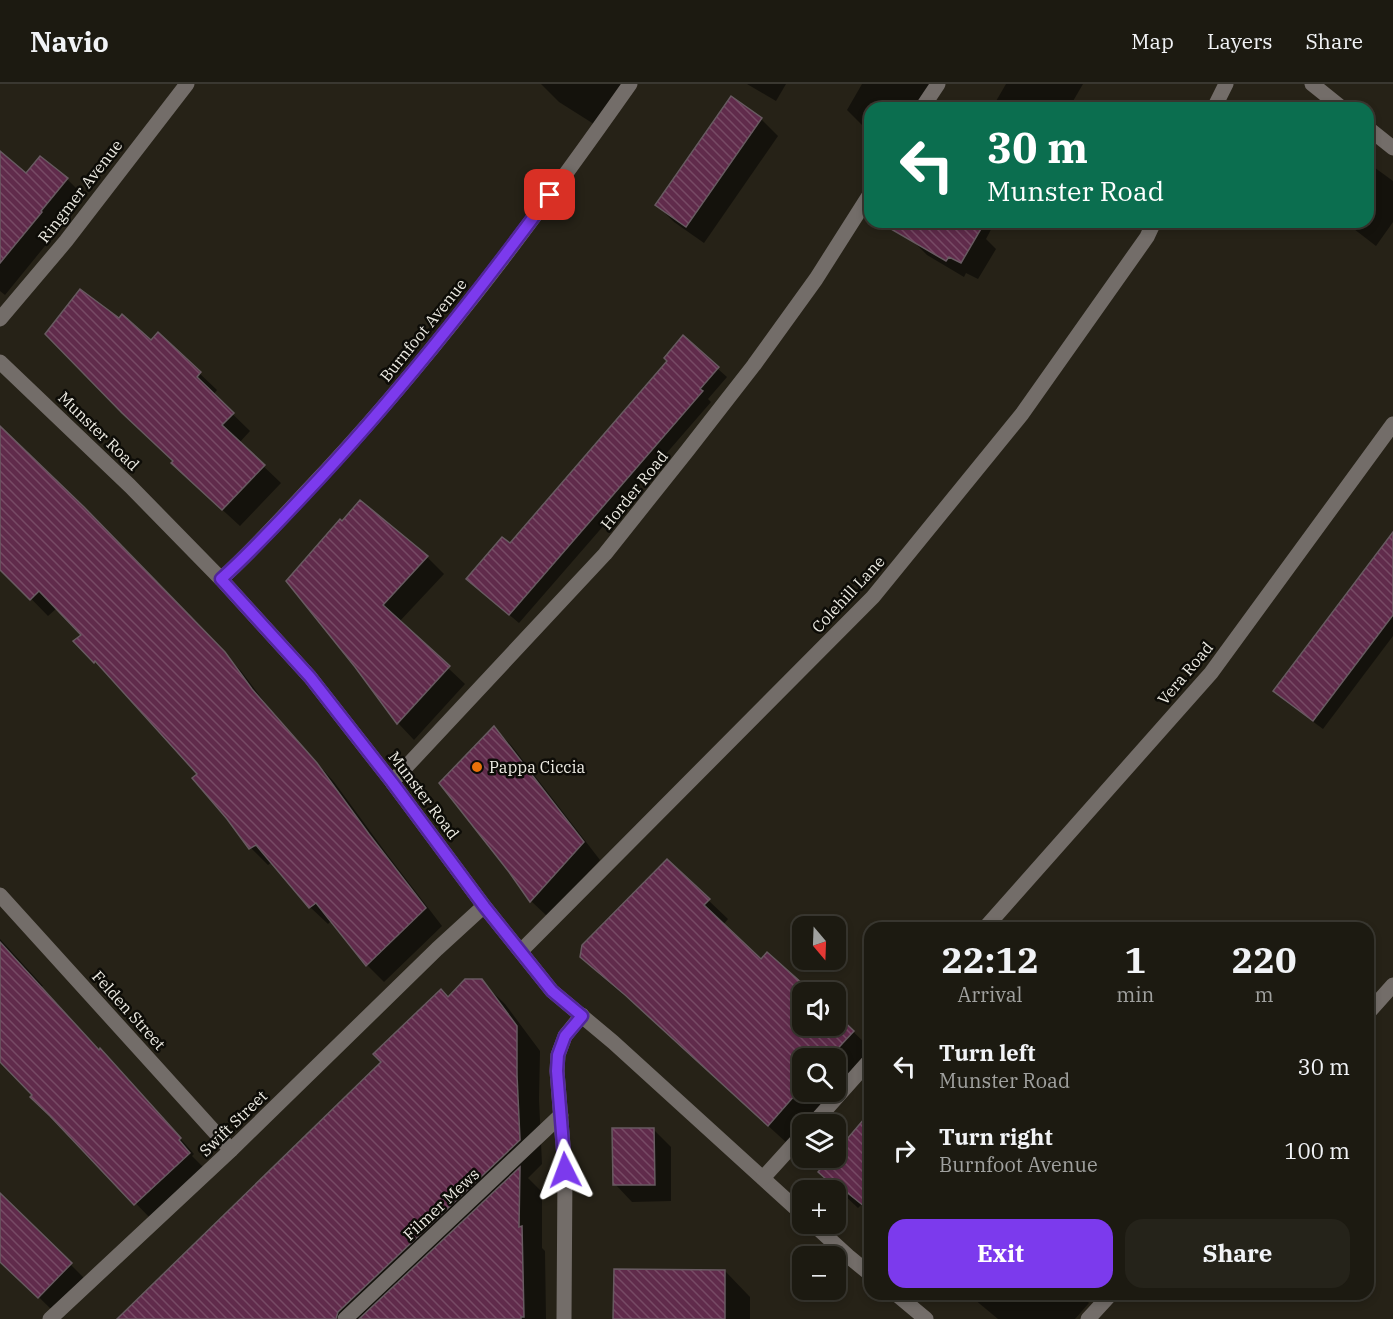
<!DOCTYPE html>
<html lang="en">
<head>
<meta charset="utf-8">
<style>
  body { margin:0; font-family:"IBM Plex Serif",serif; background:#25231a; color:#f1f3f6; height:100vh; display:flex; flex-direction:column; font-size:22px; white-space:nowrap }
  * { box-sizing:border-box; margin:0 }
  p { font-size:20px; color:#a0a19f }
  .icon { flex:none; width:33px; height:33px; fill:none; stroke:currentColor; stroke-width:2; stroke-linecap:round; stroke-linejoin:round }
  .map { position:relative; flex:1; overflow:hidden }
  .side { position:absolute; left:864px; top:838px; width:510px; height:378px; display:flex; flex-direction:column; background:#1c1a11; border-radius:18px; box-shadow:0 3px 9px #0003,0 0 0 2px #3a3831 }
  .side>* { flex:none }
  .banner { position:absolute; left:864px; top:18px; width:510px; height:126px; border-radius:18px; box-shadow:0 3px 9px #0003,0 0 0 2px #3a3831; background:#0b6e4f; color:#fff; overflow:hidden }
  .needle { width:39px; rotate:161deg }
  .controls { position:absolute; left:792px; top:832px; display:grid; gap:12px }
  .controls a { display:grid; place-items:center; width:54px; height:54px; border-radius:12px; background:#1c1a11; box-shadow:0 3px 9px #0003,0 0 0 2px #3a3831; font-size:30px }
  .pin { position:absolute; display:grid; place-items:center; width:51px; height:51px; color:#fff; margin:-26px; border-radius:12px; box-shadow:0 3px 9px #0006 }
  .me { position:absolute; width:66px; margin:-33px; rotate:357deg; stroke-linejoin:round; filter:drop-shadow(0 0 4px #0008) }
  .turn { display:flex; align-items:center; gap:21px; height:126px; padding:0 24px; font-size:27px }
  .turn .icon { width:78px; height:78px; stroke-width:2.5 }
  .turn b { display:block; font-size:42px; line-height:51px }
  .eta { display:flex; justify-content:space-evenly; align-items:center; height:102px; text-align:center }
  .eta b { font-size:36px; font-weight:700; line-height:42px }
  .action { display:flex; gap:12px; margin-top:auto; padding:12px 24px }
  .action a { flex:1; height:69px; border-radius:18px; background:#7c3aed; color:#fff; font-size:24px; font-weight:700; line-height:69px; text-align:center }
  .action a+a { background:#25231a; color:#f1f3f6 }
  ul { padding:0; list-style:none }
  li { display:flex; align-items:center; gap:18px; height:84px; padding:0 24px }
  li div { flex:1 }
  li b { display:block; font-size:22px }
  li em { font-style:normal }
  header { display:flex; align-items:center; gap:36px; box-sizing:border-box; height:84px; padding:0 30px; background:#1c1a11; border-bottom:2px solid #3a3831 }
  header strong { font-size:28px }
  nav { display:flex; gap:33px; margin-inline-start:auto; font-size:21px }
  .map>svg:first-child { display:block }
  .shadow { fill:#0007 }
  .building { fill:url(#building-back-hatch); stroke:#685a61; stroke-width:1.5 }
  .lines { fill:none; stroke-linecap:round; stroke-linejoin:round }
  .minor { stroke:#736d69; stroke-width:15 }
  .route-casing { stroke:#51269a; stroke-width:15 }
  .route { stroke:#7c3aed; stroke-width:10 }
  .food-dot { fill:#e8710a; stroke:#0d0c07; stroke-width:2 }
  .labels { text-anchor:middle; stroke-width:5; stroke-linejoin:round; paint-order:stroke }
  .street-label { font-size:16px; fill:#edebe3; stroke:#0d0c07 }
  .poi-label { font-size:16px; fill:#edebe3; stroke:#0d0c07; text-anchor:start }
</style>
</head>
<body>
<header>
<strong>Navio</strong>
<nav><a>Map</a><a>Layers</a><a>Share</a></nav>
</header>
<div class="map">
<svg width="1393" height="1235" viewBox="0 0 1393 1235">
  <defs>
    <pattern id="building-back-hatch" width="6" height="6" patternUnits="userSpaceOnUse" patternTransform="scale(1.5)"><rect width="6" height="6" fill="#602b4b"/><path d="M-1 5l2 2M0 0l6 6M5-1l2 2" fill="none" stroke="#774a65"/></pattern>
  </defs>
  <rect width="100%" height="100%" fill="#262217"/>
  <g class="shadow">
    <path d="M541 0H624L597 42 559 18Z"/>
    <path d="M747 0H786L776 17Z"/>
    <path d="M862 0H934L920 24H870V46L864 43 847 26Z"/>
    <path d="M1006 0H1083L1069 24H992Z"/>
    <path d="M761 35 778 52 704 159 674 138 657 121Z"/>
    <path d="M0 69 27 91 67 95 84 112 57 145 58 146 5 211 0 207Z"/>
    <path d="M1371 81 1393 97V138L1376 162 1354 145 1346 138H1368V85Z"/>
    <path d="M919 138H995L986 155 996 165 978 195 966 189 964 193 927 171 910 154Z"/>
    <path d="M158 250 217 306 213 311 250 347 239 359 281 399 240 442 190 396 151 258Z"/>
    <path d="M683 254 727 293 708 315 711 318 519 539 477 504 510 461 669 277Z"/>
    <path d="M0 344 100 442 241 587 269 624 334 698 386 769 442 842 384 898 367 881 332 836 328 840 310 823 272 778 268 781 251 764 199 690 95 578 83 551 57 524 48 532 11 494 0 471Z"/>
    <path d="M360 418 427 473 444 490 399 538 465 600 414 656 398 639 342 440Z"/>
    <path d="M1393 450V552L1323 645 1285 617 1275 607Z"/>
    <path d="M494 644 511 661 600 776 548 833 531 817 510 787Z"/>
    <path d="M667 777 728 835 723 841 761 877 811 909H802V942H836V931L870 964V969L836 1007V975H802V1008H835L805 1041H802V1044L788 1060 646 930 601 892 582 873Z"/>
    <path d="M0 855 43 902 41 903 100 967 115 981 194 1070 192 1072 204 1084 150 1134 60 1041 0 975Z"/>
    <path d="M481 897 505 920 540 967 539 1015 542 1080 528 1094 542 1108V1164L545 1167 546 1235H119L448 915Z"/>
    <path d="M870 1031V1128L861 1121 858 1124 820 1088 832 1074H836V1070Z"/>
    <path d="M654 1046 671 1063V1117L632 1118 615 1100Z"/>
    <path d="M0 1110 87 1197 55 1229 0 1175Z"/>
    <path d="M725 1187 750 1213V1235H615Z"/>
    <path d="M968 1210H1081L1089 1219 1075 1235H998Z"/>
  </g>
  <g class="building">
    <path d="M731 12 762 34 686 143 655 121Z"/>
    <path d="M0 67 26 89 40 72 68 94 41 127 42 128 0 179Z"/>
    <path d="M879 138H985L961 179 949 173 946 177Z"/>
    <path d="M80 205 119 234 122 230 151 256 158 248 201 288 197 293 234 329 222 341 265 381 222 426 171 379 173 377 122 329 45 250Z"/>
    <path d="M683 251 719 283 700 305 703 307 509 531 466 495 502 453 510 459 667 277 664 274Z"/>
    <path d="M0 342 84 423 225 568 252 605 317 679 369 750 426 824 366 882 316 819 309 824 256 761 249 765 227 735 192 694 197 690 95 577 94 579 73 557 81 551 39 507 30 516 0 486Z"/>
    <path d="M360 416 428 472 383 521 450 582 397 640 355 583 286 497 340 435 342 437Z"/>
    <path d="M1393 448V531L1313 637 1273 607Z"/>
    <path d="M494 642 584 758 530 818 509 788 439 699Z"/>
    <path d="M667 775 710 815 704 821 761 875 767 868 813 909H802V942H836V930L854 947 828 975H802V1003L768 1042 625 911 580 873 582 861Z"/>
    <path d="M0 858 99 966 100 964 181 1054 179 1056 190 1069 134 1121 50 1032 30 1013 32 1011 0 978Z"/>
    <path d="M465 895H482L517 942V991L520 1056 338 1228 336 1235H117L381 978 373 970 441 905 448 913Z"/>
    <path d="M870 1028V1127L839 1102H834L818 1088 830 1074H836V1068Z"/>
    <path d="M612 1044H654L655 1101H613Z"/>
    <path d="M520 1083 519 1143 522 1142 524 1233H521V1235H359Z"/>
    <path d="M0 1109 72 1179 38 1214 0 1178Z"/>
    <path d="M614 1185 725 1186V1235H613Z"/>
  </g>
  <g class="lines">
    <g class="minor">
      <path d="M1312 0 1342 24"/>
      <path d="M922 24 938 0"/>
      <path d="M1214 24 1226 0"/>
      <path d="M1368 44 1393 64"/>
      <path d="M0 235 66 157 187 0"/>
      <path d="M0 278 130 402 221 495 310 593 392 698 484 822 552 907 613 958 802 1130"/>
      <path d="M221 495C251 468 278 438 306 408 426 282 530 142 630 0"/>
      <path d="M392 698 605 470 687 367 754 281 816 195 870 110"/>
      <path d="M0 811 231 1066"/>
      <path d="M985 844 1211 589 1393 340"/>
      <path d="M521 867 873 513 1022 330 1147 153 1154 138"/>
      <path d="M1368 929 1393 901"/>
      <path d="M812 1041 870 976"/>
      <path d="M763 1094 802 1051"/>
      <path d="M813 1140 848 1172 870 1190"/>
      <path d="M896 1210 926 1235"/>
      <path d="M50 1235 231 1066 437 865 484 822"/>
      <path d="M345 1235 561 1031"/>
      <path d="M564 1235 565 1086 557 987 558 971 565 952 582 931"/>
      <path d="M1088 1235 1111 1210"/>
    </g>
  </g>
  <g class="lines">
    <defs>
      <path id="route" d="M550 111C473 215 393 317 304 411 277 440 250 469 221 495L310 593 392 698 484 822 552 907 582 932 565 952 558 971 557 987 565 1086"/>
    </defs>
    <use href="#route" class="route-casing"/>
    <use href="#route" class="route"/>
  </g>
  <circle class="food-dot" cx="477" cy="683" r="6"/>
  <g class="labels">
    <g class="street-label">
      <text transform="translate(80 107) rotate(-52)" y="6">Ringmer Avenue</text>
      <text transform="translate(423 246) rotate(-51)" y="6">Burnfoot Avenue</text>
      <text transform="translate(99 347) rotate(44)" y="6">Munster Road</text>
      <text transform="translate(634 406) rotate(-51)" y="6">Horder Road</text>
      <text transform="translate(848 510) rotate(-47)" y="6">Colehill Lane</text>
      <text transform="translate(1185 589) rotate(-50)" y="6">Vera Road</text>
      <text transform="translate(424 711) rotate(53)" y="6">Munster Road</text>
      <text transform="translate(129 926) rotate(48)" y="6">Felden Street</text>
      <text transform="translate(233 1039) rotate(-44)" y="6">Swift Street</text>
      <text transform="translate(441 1120) rotate(-43)" y="6">Filmer Mews</text>
    </g>
    <g class="poi-label">
      <text x="489" y="689">Pappa Ciccia</text>
    </g>
  </g>
</svg>
<div class="controls">
<a><svg class="needle" viewBox="-14 -14 28 28"><path d="M0-13l5 13h-10z" fill="#e53935"/><path d="M0 13l5-13h-10z" fill="#a0a19f"/></svg></a>
<a><svg class="icon" aria-label="sound" viewBox="0 0 24 24"><path d="M4 9h4l5-4v14l-5-4H4zM17 9q2 3 0 6"/></svg></a>
<a><svg class="icon" aria-label="search" viewBox="0 0 24 24"><circle cx="10" cy="10" r="6"/><path d="M15 15l6 6"/></svg></a>
<a><svg class="icon" aria-label="layers" viewBox="0 0 24 24"><path d="M12 4l9 5-9 5-9-5zM3 14l9 5 9-5"/></svg></a>
<a>+</a>
<a>−</a>
</div>
<div class="pin" style="left:550px;top:111px;background:#d93025"><svg class="icon" aria-label="arrive" viewBox="0 0 24 24"><path d="M6 21V4h12l-3 4 3 4H6"/></svg></div>
<svg class="me" style="left:565px;top:1086px" viewBox="-20 -20 40 40"><path d="M0-17L14 15 0 8-14 15z" fill="#7c3aed" stroke="#fff" stroke-width="4"/></svg>
<div class="banner">
<div class="turn"><svg class="icon" aria-label="left" viewBox="0 0 24 24"><path d="M17 20v-9H6M10 6l-5 5 5 5"/></svg><div><b>30 m</b>Munster Road</div></div>
</div>
<section class="side">
<div class="eta">
<div><b>22:12</b><p>Arrival</p></div>
<div><b>1</b><p>min</p></div>
<div><b>220</b><p>m</p></div>
</div>
<ul>
<li><svg class="icon" aria-label="left" viewBox="0 0 24 24"><path d="M17 20v-9H6M10 6l-5 5 5 5"/></svg><div><b>Turn left</b><p>Munster Road</p></div><em>30 m</em></li>
<li><svg class="icon" aria-label="right" viewBox="0 0 24 24"><path d="M7 20v-9h11M14 6l5 5-5 5"/></svg><div><b>Turn right</b><p>Burnfoot Avenue</p></div><em>100 m</em></li>
</ul>
<div class="action"><a>Exit</a><a>Share</a></div>
</section>
</div>
</body>
</html>
